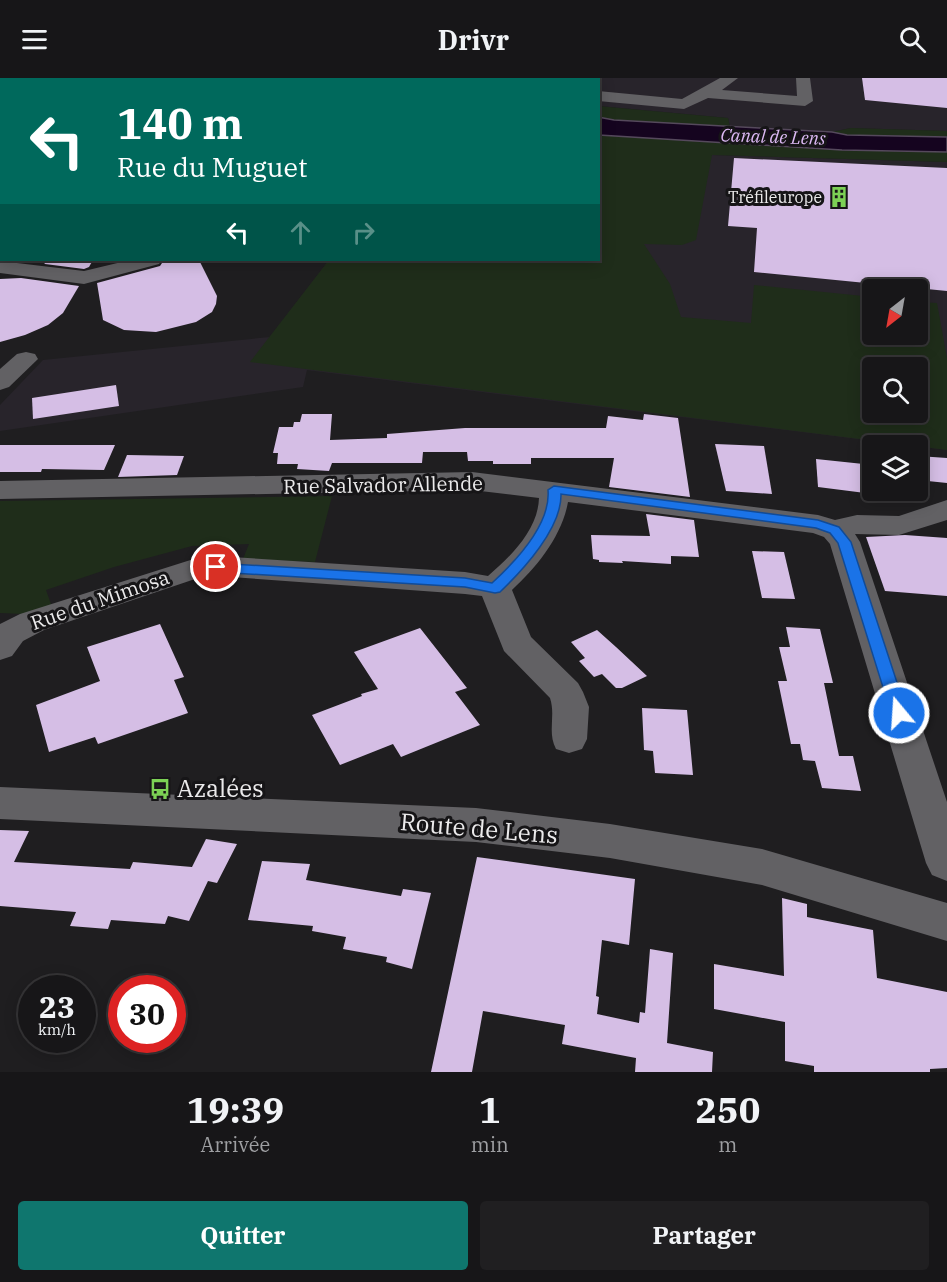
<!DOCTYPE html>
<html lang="fr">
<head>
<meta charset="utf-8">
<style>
  body { margin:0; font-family:"IBM Plex Serif",serif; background:#201f21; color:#f1f3f6; height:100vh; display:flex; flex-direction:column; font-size:22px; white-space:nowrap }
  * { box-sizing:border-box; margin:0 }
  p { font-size:20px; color:#9e9fa2 }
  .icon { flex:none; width:33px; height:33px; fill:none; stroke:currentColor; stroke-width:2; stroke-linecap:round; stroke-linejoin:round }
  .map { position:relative; height:994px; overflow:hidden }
  .panel { display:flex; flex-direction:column; background:#171618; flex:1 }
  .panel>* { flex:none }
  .top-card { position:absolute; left:0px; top:0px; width:600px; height:183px; box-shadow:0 3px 15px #0003,0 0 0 2px #363537; background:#00695c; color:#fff; overflow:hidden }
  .needle { width:39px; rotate:211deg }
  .fabs { position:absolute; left:862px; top:201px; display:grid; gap:12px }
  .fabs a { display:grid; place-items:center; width:66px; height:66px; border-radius:6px; background:#171618; box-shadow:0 3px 15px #0003,0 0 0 2px #363537; font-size:30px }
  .speed { position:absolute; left:18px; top:897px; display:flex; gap:12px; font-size:30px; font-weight:700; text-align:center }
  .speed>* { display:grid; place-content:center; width:78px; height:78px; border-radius:50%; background:#171618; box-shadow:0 3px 15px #0003,0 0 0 2px #363537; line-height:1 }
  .speed small { font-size:15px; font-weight:400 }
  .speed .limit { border:9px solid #d22; background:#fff; color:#111 }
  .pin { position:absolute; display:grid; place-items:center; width:51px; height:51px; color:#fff; margin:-26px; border:3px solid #fff; border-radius:50%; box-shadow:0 2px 6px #0007 }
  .me { position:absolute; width:66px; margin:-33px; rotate:342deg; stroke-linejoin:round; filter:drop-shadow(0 0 4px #0008) }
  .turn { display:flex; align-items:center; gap:21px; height:126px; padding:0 18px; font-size:27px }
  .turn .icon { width:78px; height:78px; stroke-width:2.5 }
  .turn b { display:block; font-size:42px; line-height:51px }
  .lanes { display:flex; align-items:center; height:57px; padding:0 18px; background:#0003; justify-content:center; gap:30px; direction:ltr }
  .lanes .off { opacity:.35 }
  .eta { display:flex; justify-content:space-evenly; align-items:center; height:102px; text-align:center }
  .eta b { font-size:36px; font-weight:800; line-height:42px }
  .button { display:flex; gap:12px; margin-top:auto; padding:12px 18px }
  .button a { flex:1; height:69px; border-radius:6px; background:#0f766e; color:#fff; font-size:24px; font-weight:800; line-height:69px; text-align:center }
  .button a+a { background:#201f21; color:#f1f3f6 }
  header { display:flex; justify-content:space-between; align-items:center; height:78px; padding:0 18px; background:#171618; font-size:27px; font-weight:800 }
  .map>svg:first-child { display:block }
  .built { fill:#28242b; fill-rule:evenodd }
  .green { fill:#1f2d1a; fill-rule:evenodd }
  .water { fill:#15041f; stroke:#55495c; stroke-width:1.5 }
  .building { fill:#d5bee5 }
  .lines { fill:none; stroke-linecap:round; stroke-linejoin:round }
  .minor { fill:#626164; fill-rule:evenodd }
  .rail { stroke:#a4a3a4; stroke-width:2; stroke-dasharray:1.5 3; stroke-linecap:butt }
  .route { fill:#1a73e8; stroke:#114b97; stroke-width:1.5 }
  .labels { text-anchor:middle; stroke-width:6; stroke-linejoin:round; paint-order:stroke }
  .far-poi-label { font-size:16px; fill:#ebeaeb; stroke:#161517; text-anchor:end }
  .far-water-label { font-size:18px; font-style:italic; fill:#dcb9f4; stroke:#161517 }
  .street-label { font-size:20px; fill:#ebeaeb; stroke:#161517 }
  .near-poi-label { font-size:24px; fill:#ebeaeb; stroke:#161517; text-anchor:start }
  .near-street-label { font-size:24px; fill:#ebeaeb; stroke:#161517 }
</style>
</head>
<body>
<header><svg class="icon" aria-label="menu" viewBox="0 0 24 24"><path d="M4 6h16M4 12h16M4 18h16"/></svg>Drivr<svg class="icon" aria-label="search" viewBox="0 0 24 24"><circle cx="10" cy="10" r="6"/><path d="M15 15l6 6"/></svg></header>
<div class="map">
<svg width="947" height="994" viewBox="0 0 947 994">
  <rect width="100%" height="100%" fill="#1f1e20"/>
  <g class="built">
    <path d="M310 0H947V53L851 50 832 54 730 49 728 40 599 28 598 2Z"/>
    <path d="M712 77 947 84V372L307 292 303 309 0 353V327L43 282 270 259 329 182H598ZM873 212H918V256H873ZM873 290H918V334H873Z"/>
  </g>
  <g class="green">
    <path d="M598 28 728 40 730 49 614 42 599 39Z"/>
    <path d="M851 50 947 53V59L847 57 832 54Z"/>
    <path d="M599 57 842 72 947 74V84L712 77 696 162 682 167 644 166 670 206 681 239 751 245 754 207 873 219V256H918V224L937 225 947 280V372L250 284 329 182H598ZM873 290H918V334H873Z"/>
    <path d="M332 418 315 484 243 481 249 466 192 468 114 489 46 512 52 529 23 536 0 535V423Z"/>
  </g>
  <path class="water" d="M598 39 614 42 832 54 847 57 947 59V74L842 72 599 57Z"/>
  <g class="building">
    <path d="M862 0H947V30L865 22Z"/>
    <path d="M734 80 947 90V213L754 194 757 150 728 148Z"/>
    <path d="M42 182H93L89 189 84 191 45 186Z"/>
    <path d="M164 182H199L217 218 216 226 212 234 196 244 156 254 124 252 103 242 97 205 160 188Z"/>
    <path d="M21 200 79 208 63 235 48 247 25 257 0 264V201Z"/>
    <path d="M116 307 119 328 33 341 32 320Z"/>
    <path d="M302 336H332L330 362 387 360V356L465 350H606L608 338 643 342 644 336 678 340 690 419 609 409 614 380H531V386H493V383H468L467 374H423L422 385H332L329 393 297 391 298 386H277L278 375H273L279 349H293L294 344H300Z"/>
    <path d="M715 366 764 368 772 416 726 413Z"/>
    <path d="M0 367H115L104 392 42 391 41 394H0Z"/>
    <path d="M127 377 184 378 177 397 118 399Z"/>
    <path d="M918 378 947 380V405L918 402Z"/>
    <path d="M816 381 873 387V416L818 409Z"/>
    <path d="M646 436 694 442 699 479 671 478V486L622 483 623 485 599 484V482L593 481 591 457 650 458Z"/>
    <path d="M905 457 947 460V518L885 513 866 459Z"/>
    <path d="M752 473 784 474 795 521 762 520Z"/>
    <path d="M160 546 184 599 174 602 188 635 98 666 95 659 49 674 36 627 100 603 87 569Z"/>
    <path d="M786 549 820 551 833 605H824L839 678H853L861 713 822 710 815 683 803 682 800 666H791L778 603H787L779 569H790Z"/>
    <path d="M420 550 467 610 455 614 480 647 401 679 393 666 340 687 312 637 362 618 361 616 378 611 354 574Z"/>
    <path d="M597 552 616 569 647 598 622 610H616L602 596 594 599 579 583 585 580 571 564Z"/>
    <path d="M642 630 687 632 693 697 655 695 653 673 644 672Z"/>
    <path d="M0 752 29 753 14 784 130 791 133 784 192 789 206 761 237 766 217 805 208 803 189 843 168 838 165 846 111 842 108 851 70 848 76 834 0 828Z"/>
    <path d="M477 779 635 801 629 867 602 862 596 918 599 919 597 936 639 945 640 934 645 935 650 871 673 875 667 965 713 974 712 994H635L636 980 562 966 565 947 483 933 472 994H431Z"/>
    <path d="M262 783 310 786 306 802 401 818 403 811 431 815 412 891 386 884 387 879 343 871 346 859 312 853 313 848 248 842Z"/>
    <path d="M782 820 807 826V839L873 852 877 900 947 914V990L930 991V994H814V988L785 983V944L714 931V886L784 898Z"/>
  </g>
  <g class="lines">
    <g class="minor">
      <path d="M361 0H379L380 2H362Z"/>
      <path d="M454 0H471L453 2Z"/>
      <path d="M720 0H738L722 12 797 18 796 0H810L813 23 805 28 708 20 684 31 598 23V13L682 21Z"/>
      <rect x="0" y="158" width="2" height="12"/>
      <path d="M130 182H162L159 186 84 206 0 195V183L84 193Z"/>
      <path d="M26 274 35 276 38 281 9 309 0 312V291L17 276Z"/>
      <path d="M472 394 818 437 835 442 857 437 899 438 947 422V442L899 457 855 456 860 464 947 724V803L932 797 926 785 830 466 824 459 813 455 568 424C562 458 537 489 512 512L531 559 578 605 583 614 589 629 587 661 582 671 569 675 556 671C547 654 556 638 550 620L504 573 482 518 465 516 231 499H201L44 552 23 563 12 578 0 582V546L20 536 200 479H231L465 494 488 498C511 478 538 452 539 420L472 412 0 421V403Z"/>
      <path d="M0 709 476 730 610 746 762 771 947 825V863L762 807 610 780 476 764 0 741Z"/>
    </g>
    <g class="rail">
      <path d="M169 2 174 0"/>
      <path d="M184 2 189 0"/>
    </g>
  </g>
  <path class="route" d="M554 408 818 442 839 449 851 464 907 635 905 639H894L891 635 838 465 830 455 816 450 561 416C562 450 523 492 500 514L495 515 465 509 216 494 209 489 216 485 465 500 492 505C516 483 551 447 548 412Z"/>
  <defs>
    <symbol id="building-bare" viewBox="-9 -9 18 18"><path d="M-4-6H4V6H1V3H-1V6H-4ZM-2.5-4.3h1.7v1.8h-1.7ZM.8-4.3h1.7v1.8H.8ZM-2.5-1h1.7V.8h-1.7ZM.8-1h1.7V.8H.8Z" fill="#7cd155" stroke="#161517" stroke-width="2.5" paint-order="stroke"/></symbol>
    <symbol id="bus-bare" viewBox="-9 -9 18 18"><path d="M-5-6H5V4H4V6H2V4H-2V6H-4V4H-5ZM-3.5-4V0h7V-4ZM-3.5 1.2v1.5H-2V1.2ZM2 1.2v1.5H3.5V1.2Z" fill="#7cd155" stroke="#161517" stroke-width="2.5" paint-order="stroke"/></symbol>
  </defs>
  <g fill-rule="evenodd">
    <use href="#building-bare" x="824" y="104" width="30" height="30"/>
    <use href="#bus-bare" x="145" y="696" width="30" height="30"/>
  </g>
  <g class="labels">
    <g class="far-poi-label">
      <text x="822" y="125">Tréfileurope</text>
    </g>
    <g class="far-water-label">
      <text transform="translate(773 59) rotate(2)" y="6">Canal de Lens</text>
    </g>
    <g class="street-label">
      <text transform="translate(383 407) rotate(-1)" y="7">Rue Salvador Allende</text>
      <text transform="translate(100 522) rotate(-19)" y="7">Rue du Mimosa</text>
    </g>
    <g class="near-poi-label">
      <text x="177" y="719">Azalées</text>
    </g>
    <g class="near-street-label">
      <text transform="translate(479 751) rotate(5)" y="8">Route de Lens</text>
    </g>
  </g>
</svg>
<div class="fabs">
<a><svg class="needle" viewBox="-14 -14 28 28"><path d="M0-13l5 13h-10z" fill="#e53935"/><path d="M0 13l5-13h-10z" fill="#9e9fa2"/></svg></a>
<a><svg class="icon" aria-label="search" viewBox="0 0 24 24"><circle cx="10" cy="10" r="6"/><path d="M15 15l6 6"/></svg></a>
<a><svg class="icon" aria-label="layers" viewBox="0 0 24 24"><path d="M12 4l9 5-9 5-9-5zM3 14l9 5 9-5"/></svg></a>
</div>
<div class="speed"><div>23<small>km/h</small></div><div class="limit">30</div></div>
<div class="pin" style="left:216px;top:489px;background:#d93025"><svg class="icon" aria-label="arrive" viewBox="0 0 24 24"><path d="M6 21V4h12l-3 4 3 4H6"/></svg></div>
<svg class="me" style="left:899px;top:635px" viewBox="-20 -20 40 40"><circle r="17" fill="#1a73e8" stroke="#fff" stroke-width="3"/><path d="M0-11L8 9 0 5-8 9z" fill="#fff"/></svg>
<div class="top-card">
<div class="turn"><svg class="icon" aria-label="left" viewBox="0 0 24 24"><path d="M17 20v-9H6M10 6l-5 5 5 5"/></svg><div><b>140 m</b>Rue du Muguet</div></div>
<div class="lanes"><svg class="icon" aria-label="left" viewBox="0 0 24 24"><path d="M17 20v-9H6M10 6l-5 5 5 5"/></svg><svg class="icon off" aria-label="ahead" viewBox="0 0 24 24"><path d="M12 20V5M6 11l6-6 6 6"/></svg><svg class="icon off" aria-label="right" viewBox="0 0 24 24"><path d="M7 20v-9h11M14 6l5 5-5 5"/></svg></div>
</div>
</div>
<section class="panel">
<div class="eta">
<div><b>19:39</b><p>Arrivée</p></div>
<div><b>1</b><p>min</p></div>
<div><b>250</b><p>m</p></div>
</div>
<div class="button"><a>Quitter</a><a>Partager</a></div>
</section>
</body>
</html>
